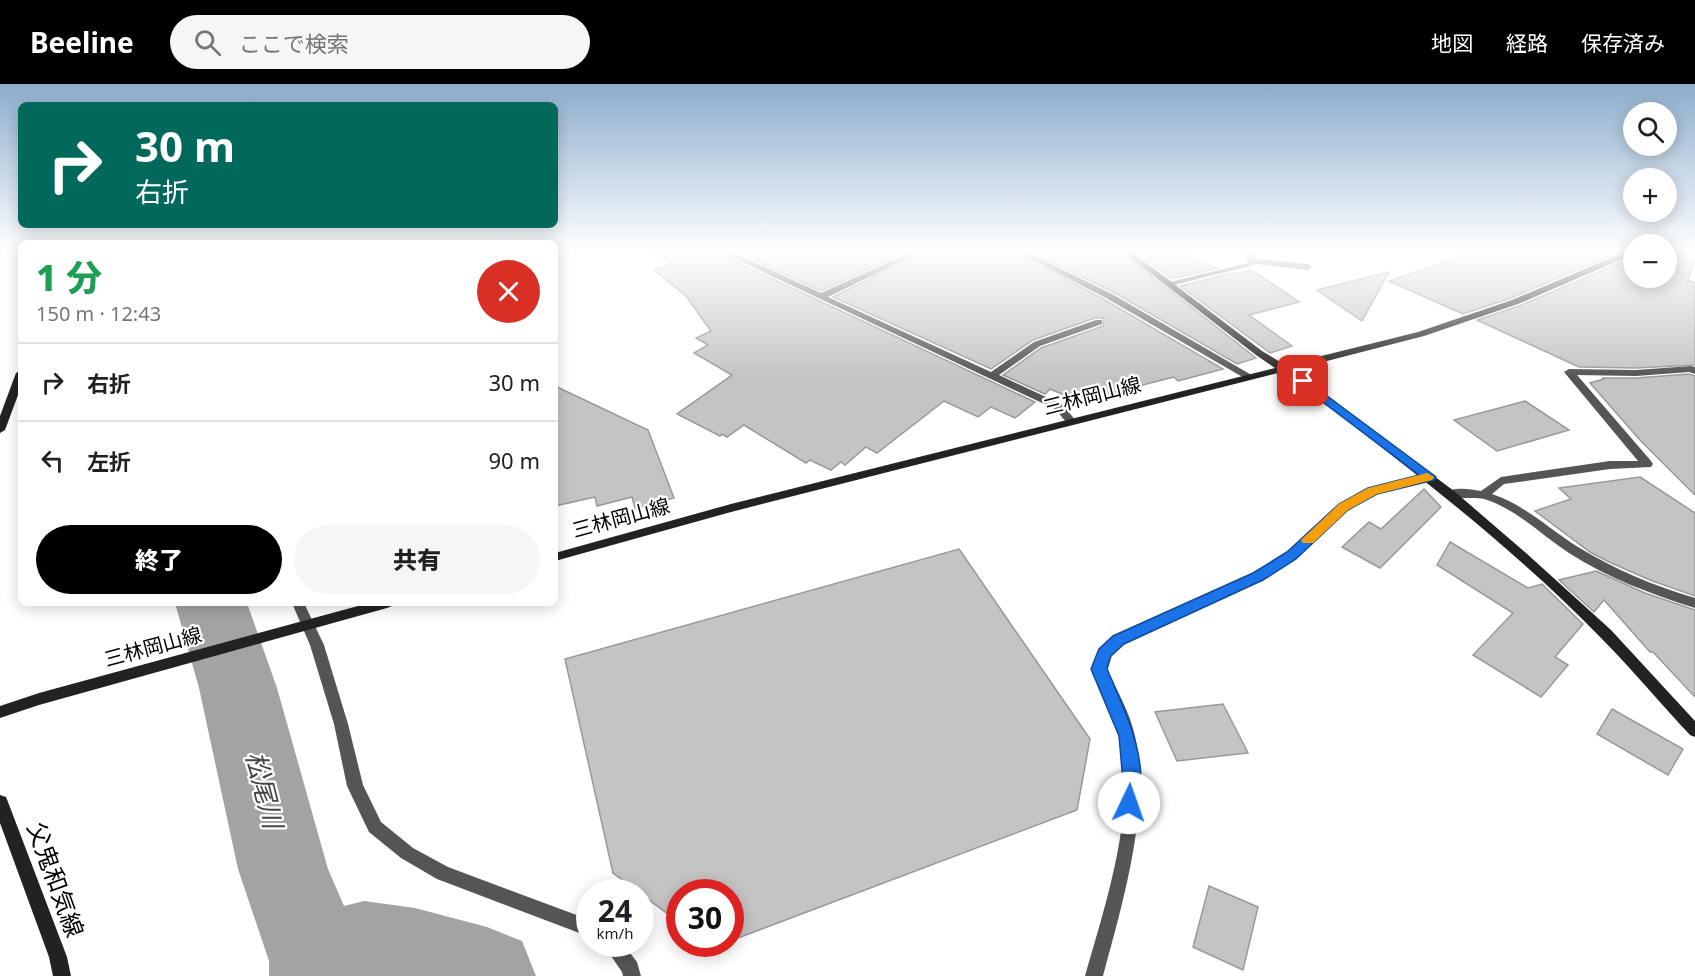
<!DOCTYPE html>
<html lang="ja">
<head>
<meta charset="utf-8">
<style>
  body { margin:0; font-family:"Noto Sans","Noto Sans JP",sans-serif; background:#f6f6f6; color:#202124; height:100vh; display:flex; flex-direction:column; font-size:22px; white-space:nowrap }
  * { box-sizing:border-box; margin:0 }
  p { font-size:20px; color:#757577 }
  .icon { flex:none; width:33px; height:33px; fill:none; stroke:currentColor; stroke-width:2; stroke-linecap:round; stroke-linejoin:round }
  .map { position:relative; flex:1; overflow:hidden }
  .details { position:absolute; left:18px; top:156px; width:540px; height:366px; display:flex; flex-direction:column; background:#fff; border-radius:9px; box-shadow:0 3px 15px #0003 }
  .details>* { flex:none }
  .hud { position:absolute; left:18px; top:18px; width:540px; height:126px; border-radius:9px; box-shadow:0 3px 15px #0003; background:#00695c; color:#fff; overflow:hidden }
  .controls { position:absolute; left:1623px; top:18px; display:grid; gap:12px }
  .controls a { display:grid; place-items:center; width:54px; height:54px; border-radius:50%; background:#fff; box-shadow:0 3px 15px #0003; font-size:30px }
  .speed { position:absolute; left:576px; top:795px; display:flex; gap:12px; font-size:30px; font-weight:700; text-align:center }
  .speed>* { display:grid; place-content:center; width:78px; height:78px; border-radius:50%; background:#fff; box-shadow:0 3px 15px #0003; line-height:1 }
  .speed small { font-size:15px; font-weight:400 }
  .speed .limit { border:9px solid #d22; background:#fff; color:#111 }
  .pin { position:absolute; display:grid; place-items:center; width:51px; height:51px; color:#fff; margin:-26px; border-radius:12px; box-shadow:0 3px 9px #0006 }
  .me { position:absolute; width:66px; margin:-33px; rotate:3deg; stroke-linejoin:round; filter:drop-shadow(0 0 4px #0008) }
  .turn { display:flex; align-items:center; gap:21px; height:126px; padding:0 18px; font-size:27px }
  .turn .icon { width:78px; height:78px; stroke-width:2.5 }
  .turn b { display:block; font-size:42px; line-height:51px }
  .round { display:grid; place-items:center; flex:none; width:63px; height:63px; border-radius:32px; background:#f6f6f6 }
  .summary { display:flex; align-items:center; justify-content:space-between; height:102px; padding:0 18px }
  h1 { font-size:36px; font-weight:800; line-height:45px; color:#1e9e55 }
  .action { display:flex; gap:12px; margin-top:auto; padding:12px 18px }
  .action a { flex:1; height:69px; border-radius:36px; background:#000; color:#fff; font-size:24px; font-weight:800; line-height:69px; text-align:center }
  .action a+a { background:#f6f6f6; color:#202124 }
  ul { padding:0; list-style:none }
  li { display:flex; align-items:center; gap:18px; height:78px; padding:0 18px; border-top:2px solid #e0e0e0 }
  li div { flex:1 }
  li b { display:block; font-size:22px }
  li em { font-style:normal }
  header { display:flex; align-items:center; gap:36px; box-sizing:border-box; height:84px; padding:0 30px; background:#000; color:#fff }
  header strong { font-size:28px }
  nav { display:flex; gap:33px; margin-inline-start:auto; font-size:21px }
  .search { width:420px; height:54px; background:#f6f6f6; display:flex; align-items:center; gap:15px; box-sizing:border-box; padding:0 21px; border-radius:33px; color:#757577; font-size:22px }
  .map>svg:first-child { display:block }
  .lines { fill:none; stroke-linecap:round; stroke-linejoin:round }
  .river { fill:#a3a3a3; fill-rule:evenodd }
  .building { fill:#c4c4c4; stroke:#999; stroke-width:1.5 }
  .street { fill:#555; fill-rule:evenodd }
  .secondary { fill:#222; fill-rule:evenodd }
  .route { fill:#1a73e8; stroke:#114b97; stroke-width:1.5 }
  .slow { fill:#f59e0b }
  .labels { text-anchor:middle; stroke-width:4.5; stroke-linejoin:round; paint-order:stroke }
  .street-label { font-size:20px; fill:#000; stroke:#fff }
  .near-street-label { font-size:24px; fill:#000; stroke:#fff }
  .near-water-label { font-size:26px; font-style:italic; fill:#444; stroke:#fff }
</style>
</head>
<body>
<header>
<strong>Beeline</strong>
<div class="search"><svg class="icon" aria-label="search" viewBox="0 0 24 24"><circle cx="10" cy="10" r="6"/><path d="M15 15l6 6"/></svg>ここで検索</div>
<nav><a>地図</a><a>経路</a><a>保存済み</a></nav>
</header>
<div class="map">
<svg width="1695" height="892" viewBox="0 0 1695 892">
  <rect width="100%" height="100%" fill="#fff"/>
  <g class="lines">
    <path class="river" d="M175 519H247L277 604 328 785 344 822 364 817 415 824 487 843 522 857 536 892H269V877L238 785 199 604Z"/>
  </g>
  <g class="building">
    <path d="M654 168H730L725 170 726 173 1035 318 1015 334 991 323 978 333 944 317 877 369 866 363 845 381 841 378 831 386 810 376 806 379 744 341 727 353 722 350 720 352 677 330 732 291 694 269 708 261 696 254 711 247 686 212 654 186 672 180Z"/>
    <path d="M737 168H906L821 207Z"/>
    <path d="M923 168H1015L1105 216 1223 285 1178 297 1174 293 1079 317 1050 305 1045 310 1003 291 1041 264 1103 242 1104 234H1095L1033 256 991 285 833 213Z"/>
    <path d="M1031 168H1121L1256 274 1237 280 1113 208Z"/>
    <path d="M1135 168H1176L1218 184 1172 195Z"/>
    <path d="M1475 168H1620L1511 214 1463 230 1389 197Z"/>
    <path d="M1666 168H1676L1695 176 1688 196 1695 199V281L1636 284 1579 283 1477 236 1519 222 1634 173V194H1666Z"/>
    <path d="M1252 186 1299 218 1249 231 1292 262 1270 269 1180 202 1231 189 1234 190Z"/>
    <path d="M1389 188 1362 237 1317 206Z"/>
    <path d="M1689 290 1695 292V411L1639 355 1590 299 1604 295 1602 294H1636Z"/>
    <path d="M555 302 648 346 674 414 635 424 632 413 597 422 595 413 555 422Z"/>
    <path d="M1525 317 1569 346 1497 367 1454 336Z"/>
    <path d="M1640 393 1695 429V512L1650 496 1607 477 1590 468 1535 427 1571 415 1559 404Z"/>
    <path d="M1424 405 1441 423 1380 484 1342 463 1369 438 1381 445Z"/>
    <path d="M1450 458 1528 504 1542 500 1583 540 1555 573 1568 581 1541 613 1473 571 1513 529 1437 481Z"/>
    <path d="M959 465 1090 655 1077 726 730 857V808H680V839L613 789 565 575Z"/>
    <path d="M1596 487 1645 509 1695 526V613L1653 568H1650L1604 516 1594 528 1559 496Z"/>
    <path d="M1223 620 1248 669 1177 677 1155 628Z"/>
    <path d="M1612 625 1683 665 1668 691 1597 650Z"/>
    <path d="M1209 802 1258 823 1243 886 1193 863Z"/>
  </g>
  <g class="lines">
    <g class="street">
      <path d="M911 168H921L828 213 991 288 1034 258 1096 236H1102V240L1040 262 999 291 1063 321 1076 337 1075 339H1067L1055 325 727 171 734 169 821 209Z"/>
      <path d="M1017 168H1027L1112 210 1255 293 1254 295H1246L1106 214Z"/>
      <path d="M1246 168H1254L1256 175 1308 180 1312 183 1308 186 1257 180 1170 202 1166 199 1248 179Z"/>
      <path d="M1691 282 1695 283V290L1689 288 1636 292 1577 291 1651 377 1653 380 1651 383 1610 385 1504 400 1492 410C1525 421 1549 445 1578 463 1614 485 1654 502 1695 514V524C1651 510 1608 494 1569 469 1547 455 1528 436 1505 424 1498 420 1491 417 1484 415 1473 412 1451 417 1444 410 1453 402 1469 405 1481 407L1501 393 1610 377H1638L1564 288 1569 285 1636 286Z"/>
      <path d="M1429 389 1433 390 1435 393 1433 396 1376 410 1347 426 1296 474 1262 496 1124 560 1111 572 1106 585C1117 606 1130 629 1135 652 1151 726 1122 821 1103 892H1085C1106 819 1136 728 1121 653 1116 629 1102 607 1092 585L1100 565 1114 552 1254 490 1288 468 1339 420 1368 404Z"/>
      <path d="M292 519H304L324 561 348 640 363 701 381 738 413 764 448 783 590 836V853L437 795 401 774 369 748 347 702 334 640 310 561Z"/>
      <path d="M603 860H623L637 878 641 892H623L622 888Z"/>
    </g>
    <g class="secondary">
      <path d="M1123 168H1132L1262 267 1285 281 1418 248 1512 216 1625 168H1634V170L1518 220 1424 252 1292 286 1454 407 1526 469 1611 546 1695 637V653L1690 651C1660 619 1632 585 1601 554 1509 459 1403 380 1299 299L1282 288 731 428 555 477V469L731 420 1275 284 1256 271Z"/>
      <path d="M21 286V303L5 346 0 349V332L16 289Z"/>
      <path d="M369 519H393L392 522 387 524 39 621 0 634V622L39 609Z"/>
      <path d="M0 711 6 713 8 718 67 873 71 892H53L49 873 0 739Z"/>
    </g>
  </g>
  <linearGradient id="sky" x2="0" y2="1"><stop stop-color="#8cadcc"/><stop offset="0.57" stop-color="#fff"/><stop offset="1" stop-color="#fff" stop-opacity="0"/></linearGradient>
  <rect width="1695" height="293" fill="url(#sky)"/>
  <path class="route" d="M1303 294 1436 393 1434 396 1377 410 1348 426 1296 475 1263 496 1124 560 1111 572 1107 585C1123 622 1154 684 1135 725L1129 727 1123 725 1120 719 1123 698 1119 652 1091 585 1099 565 1113 552 1253 489 1287 468 1339 420 1368 404 1419 391 1299 300 1298 297Z"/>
  <path class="slow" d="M1427 389 1434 393 1432 396 1377 410 1348 426 1313 459H1303L1301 456 1339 420 1368 404Z"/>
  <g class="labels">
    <g class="street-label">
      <text transform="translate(1092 312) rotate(-14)" y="7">三林岡山線</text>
      <text transform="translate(621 434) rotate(-15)" y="7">三林岡山線</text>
      <text transform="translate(153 563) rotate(-15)" y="7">三林岡山線</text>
    </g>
    <g class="near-street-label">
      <text transform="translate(55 796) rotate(70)" y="8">父鬼和気線</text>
    </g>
    <g class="near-water-label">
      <text transform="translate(264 706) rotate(76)" y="9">松尾川</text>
    </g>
  </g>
</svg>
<div class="controls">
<a><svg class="icon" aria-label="search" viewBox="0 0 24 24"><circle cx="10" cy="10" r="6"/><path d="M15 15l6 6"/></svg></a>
<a>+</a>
<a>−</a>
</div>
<div class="speed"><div>24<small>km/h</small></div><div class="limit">30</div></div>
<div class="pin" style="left:1303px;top:297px;background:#d93025"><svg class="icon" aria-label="arrive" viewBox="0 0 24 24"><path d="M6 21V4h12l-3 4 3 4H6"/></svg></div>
<svg class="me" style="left:1129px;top:719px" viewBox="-20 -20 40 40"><circle r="19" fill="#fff"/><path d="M0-13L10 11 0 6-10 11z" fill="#1a73e8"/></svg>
<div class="hud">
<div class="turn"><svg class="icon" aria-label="right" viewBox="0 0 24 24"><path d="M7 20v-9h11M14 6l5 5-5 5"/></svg><div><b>30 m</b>右折</div></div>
</div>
<section class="details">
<div class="summary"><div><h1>1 分</h1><p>150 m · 12:43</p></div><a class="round" style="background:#d93025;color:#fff"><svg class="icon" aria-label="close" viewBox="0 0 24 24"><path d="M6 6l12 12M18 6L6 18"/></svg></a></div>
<ul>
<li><svg class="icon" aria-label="right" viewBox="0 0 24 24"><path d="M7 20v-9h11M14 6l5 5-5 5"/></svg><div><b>右折</b></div><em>30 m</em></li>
<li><svg class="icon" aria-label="left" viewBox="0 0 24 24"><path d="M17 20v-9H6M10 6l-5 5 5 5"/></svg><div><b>左折</b></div><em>90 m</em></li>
</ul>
<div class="action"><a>終了</a><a>共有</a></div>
</section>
</div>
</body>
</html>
